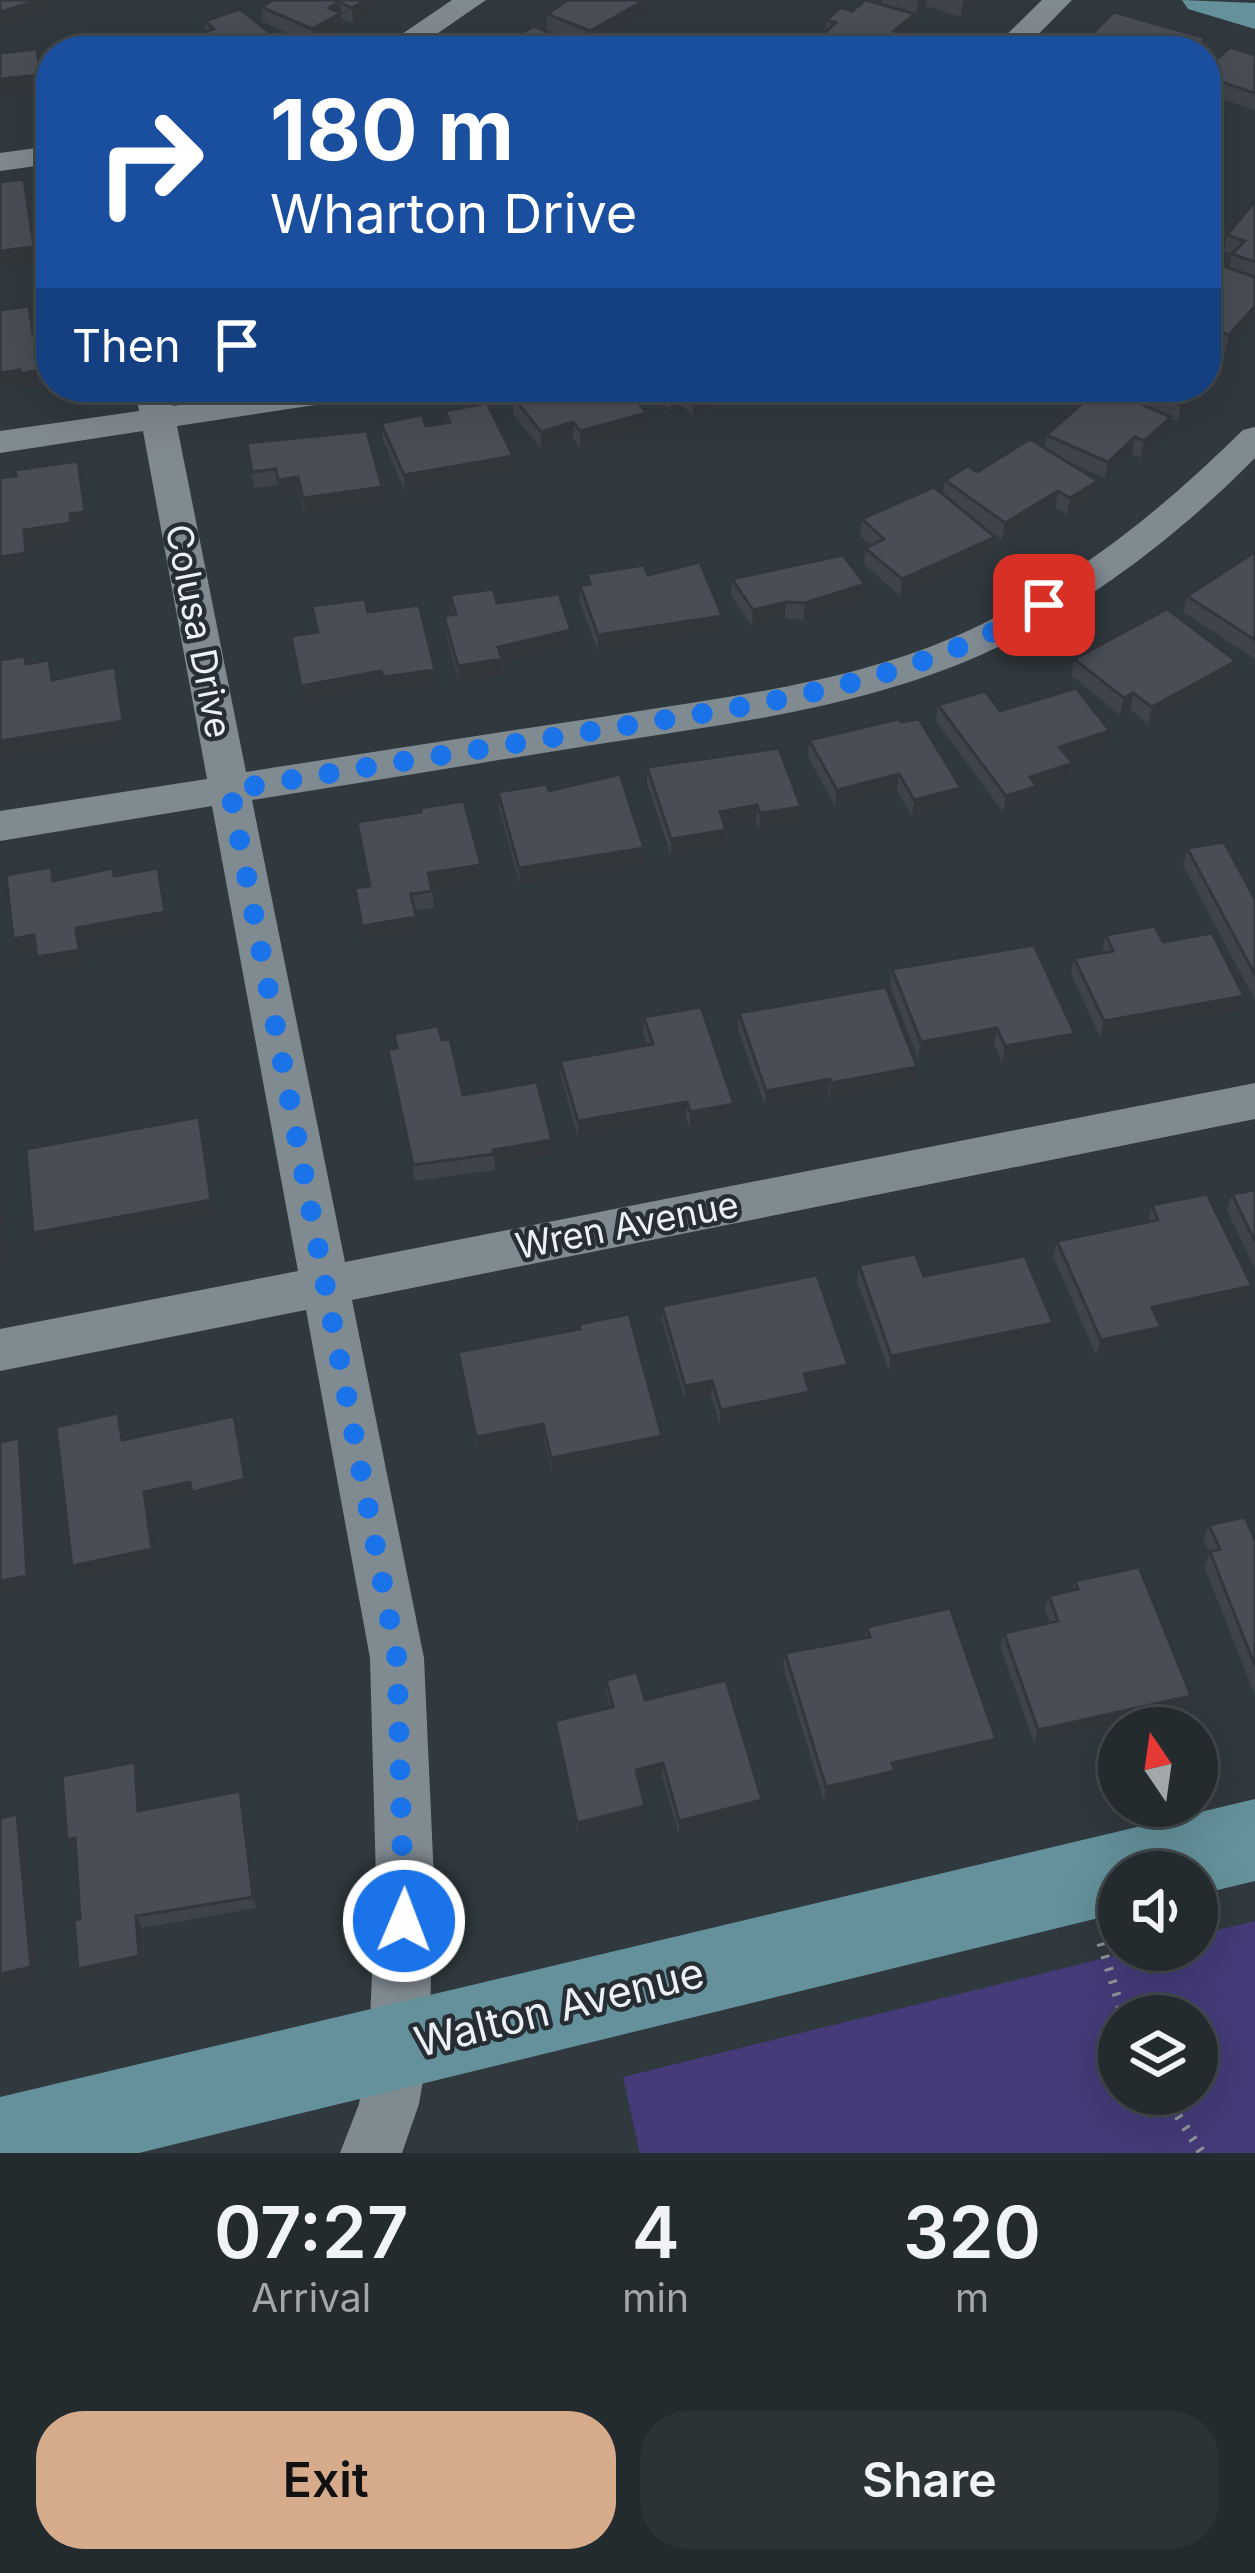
<!DOCTYPE html>
<html lang="en">
<head>
<meta charset="utf-8">
<style>
  body { margin:0; font-family:Inter,sans-serif; background:#2c3336; color:#f1f3f6; height:100vh; display:flex; flex-direction:column; font-size:45px; white-space:nowrap }
  * { box-sizing:border-box; margin:0 }
  p { font-size:39px; color:#a3a7aa }
  .icon { flex:none; width:66px; height:66px; fill:none; stroke:currentColor; stroke-width:2; stroke-linecap:round; stroke-linejoin:round }
  .map { position:relative; height:2153px; overflow:hidden }
  .side { display:flex; flex-direction:column; background:#242b2e; flex:1 }
  .side>* { flex:none }
  .banner { position:absolute; left:36px; top:36px; width:1185px; height:366px; border-radius:48px; box-shadow:0 12px 48px #0002,0 0 0 3px #41474a; background:#1a4fa0; color:#fff; overflow:hidden }
  .needle { width:78px; rotate:347deg }
  .controls { position:absolute; left:1098px; top:1707px; display:grid; gap:24px }
  .controls a { display:grid; place-items:center; width:120px; height:120px; border-radius:50%; background:#242b2e; box-shadow:0 12px 48px #0002,0 0 0 3px #41474a; font-size:60px }
  .pin { position:absolute; display:grid; place-items:center; width:102px; height:102px; color:#fff; margin:-51px; border-radius:24px; box-shadow:0 6px 18px #0006 }
  .me { position:absolute; width:132px; margin:-66px; rotate:1deg; stroke-linejoin:round; filter:drop-shadow(0 0 9px #0008) }
  .turn { display:flex; align-items:center; gap:42px; height:252px; padding:0 36px; font-size:54px }
  .turn .icon { width:156px; height:156px; stroke-width:2.5 }
  .turn b { display:block; font-size:84px; line-height:102px }
  .then { display:flex; align-items:center; height:114px; padding:0 36px; background:#0003; gap:24px; font-size:45px }
  .eta { display:flex; justify-content:space-evenly; align-items:center; height:204px; text-align:center }
  .eta b { font-size:72px; font-weight:600; line-height:84px }
  .button { display:flex; gap:24px; margin-top:auto; padding:24px 36px }
  .button a { flex:1; height:138px; border-radius:48px; background:#d6ab8b; color:#111; font-size:48px; font-weight:600; line-height:138px; text-align:center }
  .button a+a { background:#2c3336; color:#f1f3f6 }
  .map>svg:first-child { display:block }
  .green { fill:#443b78; fill-rule:evenodd }
  .lines { fill:none; stroke-linecap:round; stroke-linejoin:round }
  .path { stroke:#8e959a; stroke-width:9; stroke-dasharray:3 10; stroke-linecap:butt }
  .street { fill:#808a91; fill-rule:evenodd }
  .secondary { fill:#64919b; fill-rule:evenodd }
  .wall { fill:#3f434a }
  .shaded-wall { fill:#33373c }
  .building { fill:#494e56; stroke:#33373c; stroke-width:3 }
  .route { stroke:#1a73e8; stroke-width:21; stroke-dasharray:0 37.8 }
  .labels { text-anchor:middle; stroke-width:9; stroke-linejoin:round; paint-order:stroke }
  .street-label { font-size:36px; fill:#ebf1f5; stroke:#262e34 }
  .near-street-label { font-size:42px; fill:#ebf1f5; stroke:#262e34 }
</style>
</head>
<body>
<div class="map">
<svg width="1255" height="2153" viewBox="0 0 1255 2153">
  <rect width="100%" height="100%" fill="#30393e"/>
  <path class="green" d="M1255 1921V2153H640L623 2077 1137 1950H1197V1935ZM1119 2016H1197V2094H1119Z"/>
  <g class="lines">
    <g class="path">
      <path d="M1101 1943 1123 2016"/>
      <path d="M1164 2094 1202 2153"/>
    </g>
    <g class="street">
      <path d="M452 0H486L412 51H377Z"/>
      <path d="M1042 0H1072L1022 51H990Z"/>
      <path d="M51 146V164L0 171V153Z"/>
      <path d="M135 387H169L173 406 298 387H385L380 394 368 397 177 426 246 772C367 753 487 734 608 716 725 697 845 684 954 637 1063 590 1159 513 1243 430L1255 427V458C1177 537 1084 608 983 654 866 706 737 723 612 742 492 761 372 781 252 800L345 1262 1255 1083V1119L352 1300 424 1658 434 1880 429 2045 419 2104 402 2153H340L359 2104 369 2045 376 1880 370 1658 306 1310 0 1371V1329L298 1271 212 806 0 841V811L207 779 143 431 0 453V431L139 411Z"/>
    </g>
    <g class="secondary">
      <path d="M1182 0 1255 3V29L1188 9Z"/>
      <path d="M1255 1799V1881L1197 1895V1872H1119V1913L139 2153H0V2097Z"/>
    </g>
  </g>
  <g class="wall">
    <path d="M271 0H379L380 8 353 23 342 19 343 29 314 45 263 22 261 7Z"/>
    <path d="M882 0H981L961 17 926 6 917 14 882 3Z"/>
    <path d="M653 11 591 46 547 30V14Z"/>
    <path d="M852 11 915 14 913 30 906 35 914 51H813L814 41 825 31 826 20Z"/>
    <path d="M205 21 281 51H178L176 42 206 32Z"/>
    <path d="M1255 55V110L1206 94V69Z"/>
    <path d="M1255 202V318L1225 352 1222 351 1219 366 1206 381V281L1229 268 1232 254 1224 251 1227 235Z"/>
    <path d="M644 387H766L735 400 723 389 716 392V406L693 415 682 406 671 410Z"/>
    <path d="M1112 387H1200L1198 399 1178 421 1170 419 1167 433 1141 458 1132 454 1105 478 1064 460 1098 481 1095 498 1067 515 1055 507 1002 540 967 514 992 554 900 596 864 564 865 548 871 545 860 536 862 519 943 494 945 480 977 472 1044 448 1046 435 1111 391Z"/>
    <path d="M513 397 646 430 580 448 573 439 541 449 513 414Z"/>
    <path d="M445 411 513 456 514 472 405 491 383 440 381 423 426 426 446 423Z"/>
    <path d="M247 443 383 503 305 514 300 494 280 496 278 485 254 488Z"/>
    <path d="M1255 552V659L1183 612 1187 596Z"/>
    <path d="M587 574 648 575 722 616 721 632 598 652 580 602V586L587 585Z"/>
    <path d="M732 579 863 601 803 620 785 618 752 627 731 595Z"/>
    <path d="M450 595 497 603 572 647 502 663 503 676 459 682 446 633 444 616 452 615Z"/>
    <path d="M1074 659 1232 677 1148 724 1130 709 1120 715 1071 675Z"/>
    <path d="M938 705 1106 748 1069 759 1073 763 1069 780 1036 790 1034 803 1003 812 936 721Z"/>
    <path d="M901 722 958 805 912 816 897 791 835 806 808 757 809 740Z"/>
    <path d="M647 767 801 807 800 823 759 830 756 822 725 827 726 847 671 856 647 783Z"/>
    <path d="M549 791 644 865 520 884 499 808 498 792Z"/>
    <path d="M357 822 481 865 482 881 432 889 434 908 415 910 418 933 364 942 355 888 369 886Z"/>
    <path d="M1187 848 1255 899V1000L1183 865Z"/>
    <path d="M1106 935 1163 942 1239 1012 1100 1037 1071 974 1074 958 1102 953Z"/>
    <path d="M892 969 1075 1034 1071 1050 1002 1063 994 1044 918 1058 890 986Z"/>
    <path d="M739 1013 915 1083 829 1099 828 1095 765 1106 738 1029Z"/>
    <path d="M644 1017 734 1104 733 1120 690 1128 686 1118 578 1137 561 1077 560 1061 648 1045 643 1033Z"/>
    <path d="M394 1034 442 1040 463 1095 552 1140 553 1155 495 1166V1170L415 1181 390 1066 388 1050 396 1048Z"/>
    <path d="M1255 1190V1269L1227 1210 1232 1194Z"/>
    <path d="M1152 1205 1252 1286 1247 1301 1158 1320 1156 1342 1096 1355 1053 1256 1057 1241 1148 1222Z"/>
    <path d="M859 1265 924 1276 1049 1338 889 1371 857 1281Z"/>
    <path d="M662 1306 848 1365 846 1380 808 1387V1407L720 1424 711 1396 685 1401 662 1321Z"/>
    <path d="M579 1324 662 1436V1451L552 1472 544 1439 477 1451 458 1352 579 1329Z"/>
    <path d="M1209 1525 1255 1540V1695L1204 1566 1210 1552 1203 1539Z"/>
    <path d="M1075 1581 1191 1696 1185 1709 1034 1743 1000 1646 1004 1633 1050 1623 1045 1610 1049 1596 1072 1591Z"/>
    <path d="M867 1627 996 1739 992 1752 894 1775 892 1783 824 1800 783 1666 785 1653 865 1638Z"/>
    <path d="M606 1680 645 1700 761 1812 679 1834 662 1776 639 1782 645 1819 578 1835 556 1734 555 1721 610 1707 606 1693Z"/>
    <path d="M140 1775 142 1810 244 1803 256 1908 142 1928 145 1967 84 1980 76 1851 73 1852Z"/>
  </g>
  <g class="shaded-wall">
    <path d="M39 0H48L51 13 0 29V12Z"/>
    <path d="M365 0H379L380 8 353 23 352 8Z"/>
    <path d="M645 0H654L653 11 591 46 590 31Z"/>
    <path d="M918 0H927L926 6 917 14Z"/>
    <path d="M964 0H981L961 17 963 1Z"/>
    <path d="M339 2 343 29 314 45 312 29 329 8Z"/>
    <path d="M915 14 913 30 892 47 894 31Z"/>
    <path d="M915 38 914 51H900Z"/>
    <path d="M1206 38 1203 51H1194Z"/>
    <path d="M280 41 281 51H248Z"/>
    <path d="M37 49 44 91 0 96V79Z"/>
    <path d="M24 179 38 263 0 268V251Z"/>
    <path d="M1255 306V318L1225 352 1229 335Z"/>
    <path d="M1222 350 1219 366 1206 381V368Z"/>
    <path d="M51 367V385L25 390 24 387 0 390V373Z"/>
    <path d="M706 387H724L723 389 716 392V406L693 415V398Z"/>
    <path d="M736 387H766L735 400Z"/>
    <path d="M1193 387H1200L1198 399 1178 421 1181 405Z"/>
    <path d="M682 389V406L671 410V394Z"/>
    <path d="M647 413 646 430 580 448V431Z"/>
    <path d="M1171 417 1167 433 1141 458 1144 441Z"/>
    <path d="M573 422V439L541 449V432Z"/>
    <path d="M1135 437 1132 454 1105 478 1108 462Z"/>
    <path d="M513 456 514 472 405 491 404 475Z"/>
    <path d="M78 461 89 529 74 531 75 540 28 547 30 570 0 574V557L24 530 70 514Z"/>
    <path d="M298 477 300 494 280 496 278 480Z"/>
    <path d="M1098 481 1095 498 1067 515 1070 498Z"/>
    <path d="M382 487 383 503 305 514 303 498Z"/>
    <path d="M1058 491 1055 507 1002 540 1005 523Z"/>
    <path d="M995 537 992 554 900 596 902 579Z"/>
    <path d="M865 584 863 601 803 620 805 603Z"/>
    <path d="M786 602 785 618 752 627 753 610Z"/>
    <path d="M722 616 721 632 598 652V635Z"/>
    <path d="M571 630 572 647 502 663 503 676 459 682 458 666 498 647Z"/>
    <path d="M1236 661 1232 677 1148 724 1152 707Z"/>
    <path d="M115 667 127 738 0 759V741Z"/>
    <path d="M435 670 436 686 385 694 383 677Z"/>
    <path d="M381 671 383 688 303 703 301 686Z"/>
    <path d="M1133 693 1130 709 1120 715 1124 698Z"/>
    <path d="M1110 731 1106 748 1056 763 1059 747Z"/>
    <path d="M1073 763 1069 780 1036 790 1034 803 1003 812 1006 796 1030 777Z"/>
    <path d="M899 774 897 791 835 806 837 790Z"/>
    <path d="M961 788 958 805 912 816 914 800Z"/>
    <path d="M757 805 756 822 719 828 720 812Z"/>
    <path d="M801 807 800 823 759 830 760 813Z"/>
    <path d="M726 830V847L671 856V839Z"/>
    <path d="M644 848V865L520 884 519 868Z"/>
    <path d="M481 865 482 881 430 890 428 873Z"/>
    <path d="M158 868 168 929 80 944 83 966 41 974 37 957Z"/>
    <path d="M416 917 418 933 364 942 362 926Z"/>
    <path d="M34 935 39 952 18 955 13 939Z"/>
    <path d="M1244 996 1239 1012 1100 1037 1104 1021Z"/>
    <path d="M997 1028 994 1044 918 1058 921 1042Z"/>
    <path d="M1075 1034 1071 1050 1002 1063 1005 1046Z"/>
    <path d="M917 1067 915 1083 829 1099 831 1083Z"/>
    <path d="M830 1079 828 1095 765 1106 766 1091Z"/>
    <path d="M687 1102 686 1118 578 1137V1121Z"/>
    <path d="M734 1104 733 1120 690 1128V1112Z"/>
    <path d="M199 1117 215 1216 38 1248 33 1233Z"/>
    <path d="M552 1140 553 1155 495 1166 493 1150Z"/>
    <path d="M0 1174 8 1266 0 1267Z"/>
    <path d="M1252 1286 1247 1301 1148 1322 1152 1307Z"/>
    <path d="M1053 1323 1049 1338 889 1371 891 1356Z"/>
    <path d="M1161 1327 1156 1342 1096 1355 1101 1340Z"/>
    <path d="M848 1365 846 1380 802 1388 804 1374Z"/>
    <path d="M712 1381 711 1396 685 1401V1386Z"/>
    <path d="M810 1392 808 1407 720 1424 721 1410Z"/>
    <path d="M234 1416 249 1494 196 1506 193 1497 149 1506 157 1563 78 1580 72 1566 144 1492Z"/>
    <path d="M543 1424 544 1439 477 1451 476 1437Z"/>
    <path d="M662 1436V1451L552 1472 551 1458Z"/>
    <path d="M19 1438 25 1453 33 1589 0 1596V1581Z"/>
    <path d="M1191 1696 1185 1709 1034 1743 1038 1730Z"/>
    <path d="M996 1739 992 1752 894 1775 892 1783 824 1800 826 1787 892 1763Z"/>
    <path d="M135 1762 140 1775 143 1823 138 1811Z"/>
    <path d="M663 1763 662 1776 635 1783 636 1770Z"/>
    <path d="M240 1791 244 1803 256 1908 253 1897Z"/>
    <path d="M762 1800 761 1812 679 1834V1821Z"/>
    <path d="M645 1806V1819L578 1835 577 1823Z"/>
    <path d="M17 1814 24 1826 38 1978 0 1987Z"/>
    <path d="M75 1838 81 1850 73 1852 67 1840Z"/>
    <path d="M136 1916 142 1928 145 1967 84 1980 78 1969Z"/>
  </g>
  <g class="building">
    <path d="M0 0H39L0 12Z"/>
    <path d="M273 0H365L352 8 339 2 329 8 341 13 312 29 261 7Z"/>
    <path d="M568 0H645L590 31 547 14Z"/>
    <path d="M865 0 915 14 894 31 915 38 900 51H846L814 41 836 23 826 20 841 7 852 11Z"/>
    <path d="M240 9 280 41 248 51H187L176 42 214 29 205 21Z"/>
    <path d="M1114 12 1206 38 1194 51H1114L1118 48 1108 45 1102 51H1066L1079 37 1087 39Z"/>
    <path d="M534 26 592 51H507L524 41 515 37Z"/>
    <path d="M149 46 151 51H119Z"/>
    <path d="M1230 47 1255 55V93L1206 77V69Z"/>
    <path d="M37 49 40 75 0 79V53Z"/>
    <path d="M24 179 34 247 0 251V182Z"/>
    <path d="M1254 202H1255V262L1232 254 1245 241 1227 235Z"/>
    <path d="M1220 265 1255 277V306L1229 335 1206 327V281Z"/>
    <path d="M29 306 33 335 51 333V367L21 374 20 370 0 373V310Z"/>
    <path d="M1206 344 1222 350 1206 368Z"/>
    <path d="M548 387H624L647 413 580 431 573 422 541 432 513 397Z"/>
    <path d="M663 387H714L717 389 693 398 682 389 671 394Z"/>
    <path d="M1101 387H1102L1171 417 1144 441 1135 437 1108 462 1046 435Z"/>
    <path d="M1134 387H1197L1181 405Z"/>
    <path d="M487 403 513 456 404 475 381 423 422 415 426 426 450 422 445 411Z"/>
    <path d="M367 431 382 487 303 498 298 477 278 480 276 469 252 472 247 443Z"/>
    <path d="M1030 439 1098 481 1070 498 1058 491 1005 523 945 480 968 466 977 472Z"/>
    <path d="M78 461 85 512 70 514 71 523 24 530 26 553 0 557V478L16 476 15 470Z"/>
    <path d="M934 487 995 537 902 579 865 548 884 539 862 519Z"/>
    <path d="M1255 552V640L1187 596Z"/>
    <path d="M843 555 865 584 805 603 786 602 753 610 732 579Z"/>
    <path d="M700 562 722 616 598 635 580 586 590 584 587 574 644 565 648 575Z"/>
    <path d="M493 589 497 603 559 594 571 630 498 647 502 659 458 666 444 616 456 614 450 595Z"/>
    <path d="M365 599 368 612 419 605 435 670 383 677 381 671 301 686 291 636 318 632 312 606Z"/>
    <path d="M1167 609 1236 661 1152 707 1133 693 1124 698 1074 659Z"/>
    <path d="M25 656 26 664 49 660 52 680 115 667 123 721 0 741V660Z"/>
    <path d="M1076 688 1110 731 1059 747 1073 763 1030 777 1037 786 1006 796 938 705 985 691 1000 711Z"/>
    <path d="M899 719 901 722 919 719 961 788 914 800 899 774 837 790 809 740Z"/>
    <path d="M779 748 801 807 760 813 757 805 720 812 726 830 671 839 647 767Z"/>
    <path d="M620 774 644 848 519 868 498 792 547 784 549 791Z"/>
    <path d="M464 801 481 865 428 873 432 891 411 894 416 917 362 926 355 888 370 886 357 822 421 812 420 808Z"/>
    <path d="M1224 842 1255 899V975L1187 848Z"/>
    <path d="M51 867 53 881 113 868 114 876 158 868 165 912 76 928 79 950 37 957 34 935 13 939 6 875Z"/>
    <path d="M1155 926 1163 942 1212 933 1244 996 1104 1021 1074 958 1113 951 1106 935Z"/>
    <path d="M1034 945 1075 1034 1005 1046 997 1028 921 1042 892 969Z"/>
    <path d="M886 987 917 1067 831 1083 830 1079 766 1091 739 1013Z"/>
    <path d="M701 1007 734 1104 690 1112 687 1102 578 1121 560 1061 653 1044 644 1017Z"/>
    <path d="M438 1026 442 1040 450 1039 463 1095 537 1082 552 1140 493 1150 494 1154 413 1165 388 1050 397 1048 394 1034Z"/>
    <path d="M199 1117 211 1200 33 1233 26 1149Z"/>
    <path d="M1255 1190V1242L1232 1194Z"/>
    <path d="M1207 1194 1252 1286 1152 1307 1161 1327 1101 1340 1057 1241 1158 1220 1152 1205Z"/>
    <path d="M915 1254 924 1276 1025 1256 1053 1323 891 1356 859 1265Z"/>
    <path d="M817 1275 848 1365 804 1374 810 1392 721 1410 712 1381 685 1386 662 1306Z"/>
    <path d="M629 1314 662 1436 551 1458 543 1424 476 1437 458 1352 580 1329 579 1324Z"/>
    <path d="M118 1413 122 1440 234 1416 245 1479 192 1492 190 1482 144 1492 152 1549 72 1566 56 1427Z"/>
    <path d="M19 1438 27 1576 0 1581V1442Z"/>
    <path d="M1245 1517 1255 1540V1666L1210 1552 1220 1549 1209 1525Z"/>
    <path d="M1139 1567 1191 1696 1038 1730 1004 1633 1058 1621 1049 1596 1078 1589 1075 1581Z"/>
    <path d="M950 1608 996 1739 892 1763 895 1771 826 1787 785 1653 870 1637 867 1627Z"/>
    <path d="M637 1672 645 1700 726 1680 762 1800 679 1821 663 1763 636 1770 645 1806 577 1823 555 1721 613 1707 606 1680Z"/>
    <path d="M135 1762 138 1811 240 1791 253 1897 136 1916 139 1956 78 1969 74 1920 80 1919 75 1838 67 1840 62 1776Z"/>
    <path d="M17 1814 31 1967 0 1974V1818Z"/>
  </g>
  <g class="lines">
    <path class="route" d="M404 1921 397 1658 230 790C353 769 476 750 599 730 752 706 909 685 1044 605"/>
  </g>
  <g class="labels">
    <g class="street-label">
      <text transform="translate(199 631) rotate(79)" y="13">Colusa Drive</text>
      <text transform="translate(627 1225) rotate(-11)" y="13">Wren Avenue</text>
    </g>
    <g class="near-street-label">
      <text transform="translate(559 2007) rotate(-14)" y="15">Walton Avenue</text>
    </g>
  </g>
</svg>
<div class="controls">
<a><svg class="needle" viewBox="-14 -14 28 28"><path d="M0-13l5 13h-10z" fill="#e53935"/><path d="M0 13l5-13h-10z" fill="#a3a7aa"/></svg></a>
<a><svg class="icon" aria-label="sound" viewBox="0 0 24 24"><path d="M4 9h4l5-4v14l-5-4H4zM17 9q2 3 0 6"/></svg></a>
<a><svg class="icon" aria-label="layers" viewBox="0 0 24 24"><path d="M12 4l9 5-9 5-9-5zM3 14l9 5 9-5"/></svg></a>
</div>
<div class="pin" style="left:1044px;top:605px;background:#d93025"><svg class="icon" aria-label="arrive" viewBox="0 0 24 24"><path d="M6 21V4h12l-3 4 3 4H6"/></svg></div>
<svg class="me" style="left:404px;top:1921px" viewBox="-20 -20 40 40"><circle r="17" fill="#1a73e8" stroke="#fff" stroke-width="3"/><path d="M0-11L8 9 0 5-8 9z" fill="#fff"/></svg>
<div class="banner">
<div class="turn"><svg class="icon" aria-label="right" viewBox="0 0 24 24"><path d="M7 20v-9h11M14 6l5 5-5 5"/></svg><div><b>180 m</b>Wharton Drive</div></div>
<div class="then">Then<svg class="icon" aria-label="arrive" viewBox="0 0 24 24"><path d="M6 21V4h12l-3 4 3 4H6"/></svg></div>
</div>
</div>
<section class="side">
<div class="eta">
<div><b>07:27</b><p>Arrival</p></div>
<div><b>4</b><p>min</p></div>
<div><b>320</b><p>m</p></div>
</div>
<div class="button"><a>Exit</a><a>Share</a></div>
</section>
</body>
</html>
